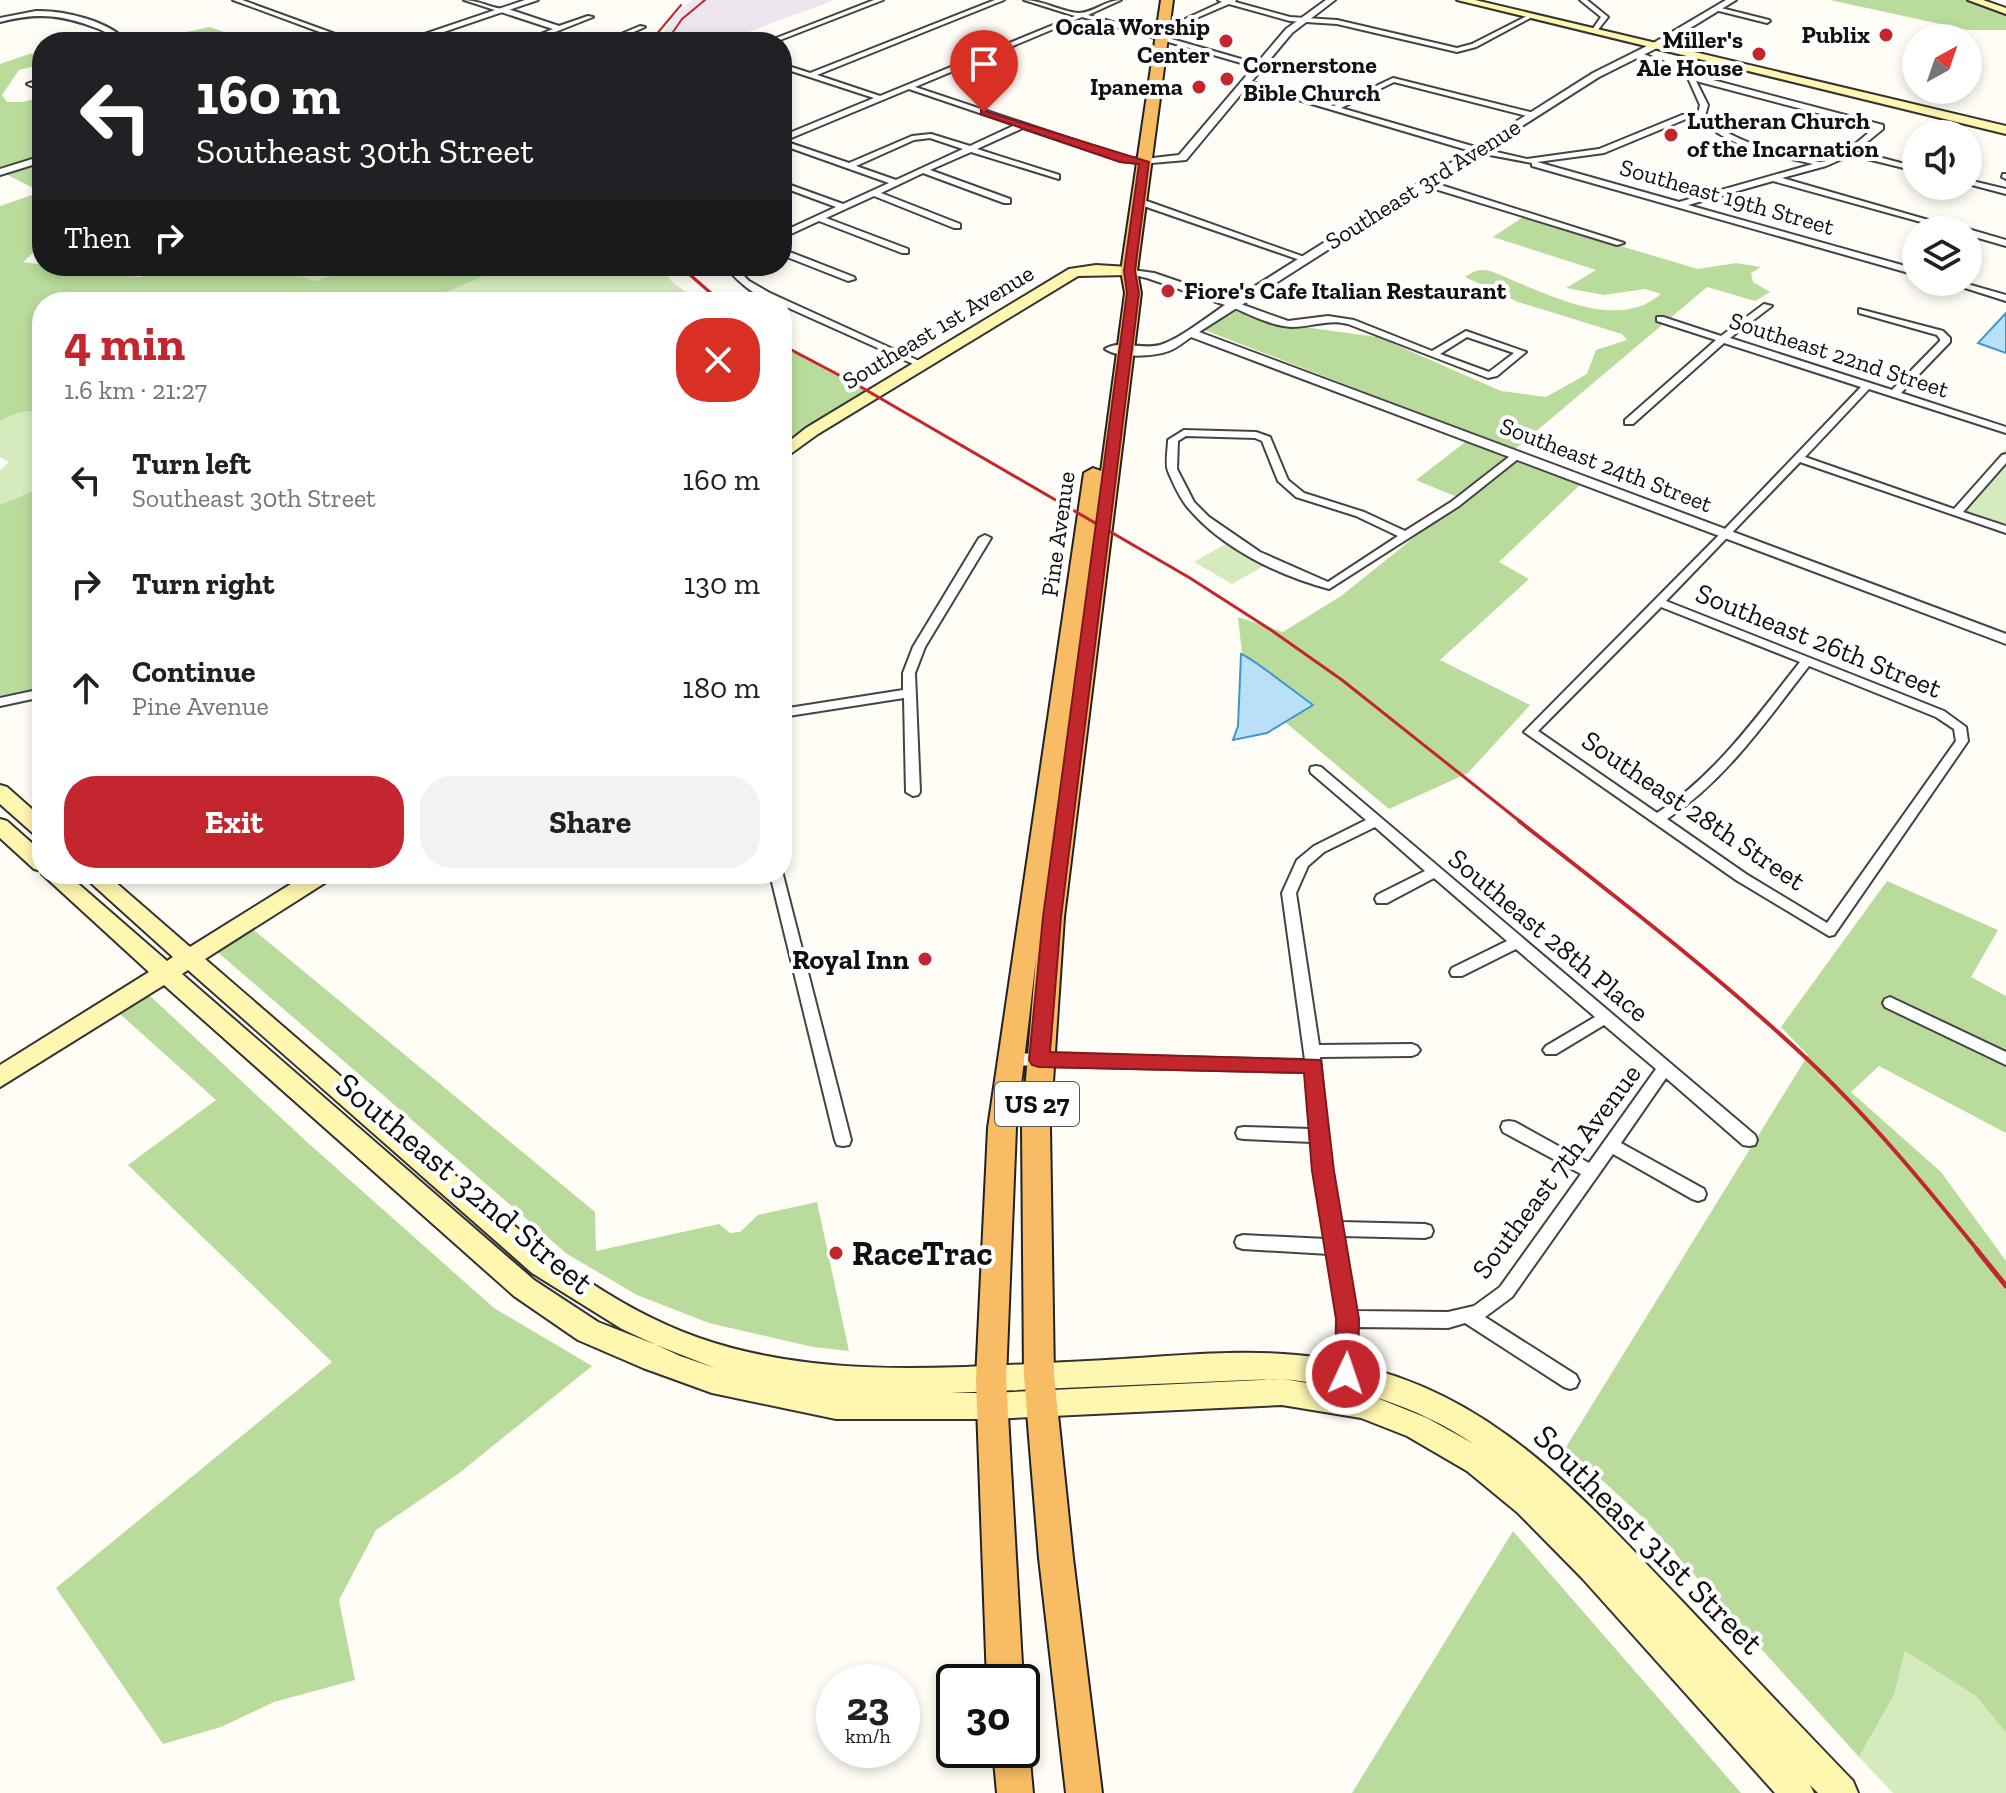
<!DOCTYPE html>
<html lang="en">
<head>
<meta charset="utf-8">
<style>
  body { margin:0; font-family:"Zilla Slab",serif; background:#f2f2f2; color:#202124; height:100vh; display:flex; flex-direction:column; font-size:30px; white-space:nowrap }
  * { box-sizing:border-box; margin:0 }
  p { font-size:26px; color:#757577 }
  .icon { flex:none; width:44px; height:44px; fill:none; stroke:currentColor; stroke-width:2; stroke-linecap:round; stroke-linejoin:round }
  .map { position:relative; flex:1; overflow:hidden }
  .drawer { position:absolute; left:32px; top:292px; width:760px; height:592px; display:flex; flex-direction:column; background:#fff; border-radius:32px; box-shadow:0 4px 12px #0003 }
  .drawer>* { flex:none }
  .hud { position:absolute; left:32px; top:32px; width:760px; height:244px; border-radius:32px; box-shadow:0 4px 12px #0003; background:#202124; color:#fff; overflow:hidden }
  .needle { width:52px; rotate:40deg }
  .buttons { position:absolute; left:1902px; top:24px; display:grid; gap:16px }
  .buttons a { display:grid; place-items:center; width:80px; height:80px; border-radius:50%; background:#fff; box-shadow:0 4px 12px #0003; font-size:40px }
  .speed { position:absolute; left:816px; top:1664px; display:flex; gap:16px; font-size:40px; font-weight:700; text-align:center }
  .speed>* { display:grid; place-content:center; width:104px; height:104px; border-radius:50%; background:#fff; box-shadow:0 4px 12px #0003; line-height:1 }
  .speed small { font-size:20px; font-weight:400 }
  .speed .limit { border:4px solid #111; border-radius:12px; background:#fff; color:#111 }
  .pin { position:absolute; display:grid; place-items:center; width:68px; height:68px; color:#fff; margin:-82px -34px; border-radius:50% 50% 50% 0; rotate:-45deg; box-shadow:0 0 8px #0007 }
  .pin .icon { rotate:45deg }
  .me { position:absolute; width:88px; margin:-44px; rotate:3deg; stroke-linejoin:round; filter:drop-shadow(0 0 6px #0008) }
  .turn { display:flex; align-items:center; gap:28px; height:168px; padding:0 32px; font-size:36px }
  .turn .icon { width:104px; height:104px; stroke-width:2.5 }
  .turn b { display:block; font-size:56px; line-height:68px }
  .then { display:flex; align-items:center; height:76px; padding:0 32px; background:#0003; gap:16px; font-size:30px }
  .round { display:grid; place-items:center; flex:none; width:84px; height:84px; border-radius:32px; background:#f2f2f2 }
  .overview { display:flex; align-items:center; justify-content:space-between; height:136px; padding:0 32px }
  h1 { font-size:48px; font-weight:800; line-height:60px; color:#c4262e }
  .button { display:flex; gap:16px; margin-top:auto; padding:16px 32px }
  .button a { flex:1; height:92px; border-radius:32px; background:#c4262e; color:#fff; font-size:32px; font-weight:800; line-height:92px; text-align:center }
  .button a+a { background:#f2f2f2; color:#202124 }
  ul { padding:0; list-style:none }
  li { display:flex; align-items:center; gap:24px; height:104px; padding:0 32px }
  li div { flex:1 }
  li b { display:block; font-size:30px }
  li em { font-style:normal }
  .map>svg:first-child { display:block }
  .industrial { fill:#eee6ef }
  .green { fill:#d5ebbd }
  .forest { fill:#b9dc9c }
  .water { fill:#b9e0f7; stroke:#3f96cf; stroke-width:2 }
  .lines { fill:none; stroke-linecap:round; stroke-linejoin:round }
  .minor-casing { stroke:#444; stroke-width:4 }
  .tertiary-casing { stroke:#444; stroke-width:4 }
  .secondary-casing { stroke:#333; stroke-width:4 }
  .trunk-casing { stroke:#222; stroke-width:4 }
  .minor { fill:#fff; fill-rule:evenodd }
  .tertiary { fill:#fff; fill-rule:evenodd }
  .secondary { fill:#fff6b0; fill-rule:evenodd }
  .trunk { fill:#f7bc64; fill-rule:evenodd }
  .rail-far3 { stroke:#c4262e; stroke-width:2 }
  .rail-far2 { stroke:#c4262e; stroke-width:3 }
  .rail-far1 { stroke:#c4262e; stroke-width:4 }
  .rail { stroke:#c4262e; stroke-width:5 }
  .route { fill:#c4262e; stroke:#7f191e; stroke-width:2 }
  .poi-dot { fill:#c4262e; stroke:#fff; stroke-width:3 }
  .labels { text-anchor:middle; stroke-width:8; stroke-linejoin:round; paint-order:stroke }
  .far-poi-label { font-size:24px; font-weight:bold; fill:#111; stroke:#fff; text-anchor:end }
  .far-street-label { font-size:24px; fill:#111; stroke:#fff }
  .shield { fill:#fff; stroke:#585858; stroke-width:2 }
  .shield-label { font-size:26px; font-weight:bold; fill:#111 }
  .street-label { font-size:28px; fill:#111; stroke:#fff }
  .poi-label { font-size:28px; font-weight:bold; fill:#111; stroke:#fff; text-anchor:end }
  .near-street-label { font-size:34px; fill:#111; stroke:#fff }
  .near-poi-label { font-size:34px; font-weight:bold; fill:#111; stroke:#fff; text-anchor:start }
</style>
</head>
<body>
<div class="map">
<svg width="2006" height="1793" viewBox="0 0 2006 1793">
  <rect width="100%" height="100%" fill="#fffdf5"/>
  <path class="industrial" d="M693 0H835L721 42H657L677 13Z"/>
  <g class="green">
    <path d="M273 266H357L315 281Z"/>
    <path d="M507 266H662L671 281 699 302H424Z"/>
    <path d="M42 409V487L0 505V470L9 462 0 457V421L18 413Z"/>
    <path d="M2006 449V530L1955 512Z"/>
    <path d="M1229 542 1267 564 1232 584 1194 562Z"/>
    <path d="M1905 1650 1976 1696 2006 1733V1793H1893L1859 1757 1894 1695Z"/>
  </g>
  <g class="forest">
    <path d="M1830 0H1969L2006 13V30H1968Z"/>
    <path d="M210 27 252 42H139Z"/>
    <path d="M42 53V64L19 70 2 95 7 102H23L42 97V157L0 171V64L29 54Z"/>
    <path d="M42 160V245L23 262 140 277 160 266H273L315 281 357 266H507L424 302H42V409L18 413 0 421V206L41 192 4 173Z"/>
    <path d="M1523 217 1698 269 1736 263 1761 267 1751 273 1753 282 1770 292 1755 301 1707 287 1514 450 1202 329 1233 310 1296 326 1378 337 1501 391 1546 397 1587 374 1596 350 1627 340 1622 334 1518 302 1465 277C1469 275 1472 272 1476 271 1487 267 1502 276 1512 280 1556 298 1619 330 1661 294L1645 289 1604 295 1566 288 1596 270 1493 237Z"/>
    <path d="M782 346 869 393 786 447 782 446Z"/>
    <path d="M1468 440 1582 483 1499 562 1529 579 1440 660 1530 705 1468 773 1389 809 1285 722 1313 704C1300 696 1250 656 1242 654L1238 617 1283 632 1341 596 1462 499 1416 480Z"/>
    <path d="M42 487V689L0 699V505Z"/>
    <path d="M1887 881 1998 930 1971 977 2006 996V1133L1879 1066 1851 1092 1941 1172 2006 1261V1733L1976 1696 1905 1651 1894 1695 1859 1757 1641 1516 1566 1447 1808 1055 1781 1027Z"/>
    <path d="M249 926 595 1212 596 1251 719 1224 730 1233 740 1232 758 1215 817 1202 849 1351 813 1347 709 1323 637 1295 567 1254 214 949Z"/>
    <path d="M148 994 307 1142 494 1308 592 1366 458 1474 376 1530 339 1600 355 1680 274 1702 221 1727 163 1744 56 1588 332 1362 128 1165 216 1100 120 1014Z"/>
    <path d="M1513 1531 1741 1793H1352Z"/>
  </g>
  <g class="water">
    <path d="M2006 313V353L1978 343Z"/>
    <path d="M1241 654C1250 656 1300 696 1313 705L1267 733 1233 740 1238 726Z"/>
  </g>
  <g class="lines">
    <defs>
      <g id="minor">
        <path d="M233 0H242L357 42H347Z"/>
        <path d="M464 0C479 0 494 10 508 9L559 26 588 16 593 17 530 42H521L553 29Z"/>
        <path d="M874 0H883L775 42H766Z"/>
        <path d="M995 0H1004L817 75 880 96 1075 16 1024 0C1043 0 1061 12 1079 13 1093 13 1106 0 1121 0L1088 15 1262 65 1255 67 1082 17 915 87 1125 157 1147 160V164L1121 161 1023 128 977 149 1059 175V179L971 152 930 170 1010 199V203H1004L923 173 881 193 960 224V228H954L874 196 826 218 908 249V253H902L819 221 782 238V232L836 207 782 187V182L843 204 889 183 782 145V136L874 98 782 68V64L810 73ZM909 89 1015 125 970 146 931 134 912 136 849 163 784 141ZM930 138 963 149 896 180 856 166 914 140Z"/>
        <path d="M1218 0H1236L1235 2 1290 17 1337 20 1457 48 1472 44 1529 15 1534 16 1476 47 1457 52 1337 24 1290 21 1229 4 1164 32 1159 31 1222 2Z"/>
        <path d="M1580 0H1587L1608 17 1597 31 1592 30 1601 17Z"/>
        <path d="M1717 7 1769 20 1770 21 1767 23 1715 10Z"/>
        <path d="M36 11C63 10 110 21 127 42 117 42 109 33 99 29 62 15 39 12 0 22V18Z"/>
        <path d="M640 26 645 27 611 42H602Z"/>
        <path d="M1639 52 1694 75 1883 125V129L1856 151 1916 167V171L1851 155 1826 166 1782 178 1963 230H1950L1773 181 1688 205 1916 269V275L1532 166V163L1474 152 1241 83 1248 81 1334 106 1393 78 1534 113V117H1531L1394 82 1341 108 1479 148 1527 159 1599 149 1682 115 1698 114 1700 105 1688 78 1636 56ZM1696 81 1874 128C1861 139 1839 160 1821 162 1814 162 1804 157 1797 156 1763 148 1730 140 1705 116L1708 105ZM1699 118C1730 149 1772 154 1813 164L1679 202 1537 162 1604 153 1686 119Z"/>
        <path d="M42 79V83L31 86 27 84Z"/>
        <path d="M2003 174H2006V179L2002 177Z"/>
        <path d="M1968 180 2006 189V194L1968 184Z"/>
        <path d="M1422 181H1428L1624 243 1617 245 1422 185Z"/>
        <path d="M1135 199H1141L1310 259 1303 261 1135 203Z"/>
        <path d="M1968 229 2006 240V246L1968 235V230H1966Z"/>
        <path d="M782 249 854 277 855 279 848 281 782 255Z"/>
        <path d="M725 266H734L749 281 770 293 928 365 920 367 782 305V302C760 302 738 282 725 266Z"/>
        <path d="M1946 282H1960L2006 295V301Z"/>
        <path d="M1235 302 1288 321 1328 316 1354 320 1432 351 1466 331 1526 352 1497 376 1488 378 1348 324C1328 319 1312 327 1292 327 1271 326 1251 315 1232 307V303ZM1467 337 1514 353 1489 372 1440 354Z"/>
        <path d="M1764 304 1772 306 1730 338 1892 390 1940 341V339L1937 335 1859 313V309L1943 331 1950 338V342L1901 393 2006 427V433L1869 389 1805 457 1954 509 2002 455 2006 454V463L1963 512 2006 526V533L1800 462 1666 601 1944 711 1966 727 1968 741 1966 744 1834 935 1829 936 1736 880 1524 732 1722 532 1861 387 1724 343 1633 424H1625V420L1716 340 1657 321V317H1663L1721 336ZM1661 607 1800 662C1756 717 1716 775 1657 813L1538 731ZM1809 666 1936 717 1954 729 1956 741 1827 923 1746 874 1667 819C1726 780 1766 721 1809 666Z"/>
        <path d="M1184 430 1256 432 1270 437 1288 480 1304 493 1364 512 1405 531 1451 502 1514 453H1522L1523 455 1459 506 1329 589C1280 576 1223 549 1189 509 1180 499 1173 483 1168 471 1165 463 1168 449 1168 440ZM1186 436 1255 438 1262 441 1278 481 1296 497 1356 516 1398 536 1328 582 1260 552 1209 517 1194 502 1177 469 1178 441Z"/>
        <path d="M985 535 991 538 925 647 915 673 920 792 918 795 913 796 906 792 904 698 782 717V709L903 690V673L913 647 979 538Z"/>
        <path d="M42 689V697L0 706V698Z"/>
        <path d="M1316 766 1321 767 1755 1135 1757 1140 1755 1145 1749 1146 1743 1145 1666 1078 1621 1143 1704 1189 1706 1194 1704 1199 1698 1201 1692 1199 1613 1154 1512 1297 1485 1317 1576 1375 1579 1381 1576 1387 1570 1389 1564 1387 1465 1323 1448 1328 1356 1327 1355 1373 1358 1379 1355 1385 1349 1387 1343 1385 1337 1374 1339 1319 1329 1254 1243 1249 1237 1247 1235 1242 1237 1237 1243 1235 1326 1239 1312 1142 1244 1139 1238 1138 1236 1133 1238 1128 1244 1127 1311 1129 1306 1072 1010 1065 1005 1063 1002 1059 1005 1055 1010 1053 1305 1060 1282 893 1297 860 1314 846 1366 820 1311 773 1310 770 1311 767ZM1375 827 1425 871 1377 895 1375 899 1377 903H1387L1434 878 1507 941 1452 968 1450 972 1452 976H1462L1516 949 1595 1017 1546 1046 1543 1050 1546 1054H1556L1604 1025 1656 1069 1589 1163 1515 1122 1509 1121 1503 1122 1501 1127 1503 1132 1581 1174 1500 1287 1474 1306 1448 1312 1355 1311 1342 1236 1425 1238 1431 1236 1433 1231 1431 1226 1425 1224 1340 1222 1331 1171 1320 1057 1412 1056 1417 1054 1420 1050 1417 1046 1412 1044 1319 1045 1296 893 1308 866 1324 852Z"/>
        <path d="M782 871 851 1140 849 1145 843 1146 837 1145 835 1140 770 874H782Z"/>
        <path d="M1890 997 2006 1052V1065L1885 1007 1883 1003 1885 999Z"/>
      </g>
      <g id="tertiary">
        <path d="M525 0H538L414 42H401Z"/>
        <path d="M1326 0H1335L1292 33 1186 160 1140 164V160L1144 159 1179 155 1286 29Z"/>
        <path d="M1726 0H1736L1661 46 1599 77 1199 332 2006 634V644L1191 337C1184 342 1177 348 1169 351 1153 357 1118 358 1105 349 1119 339 1143 350 1160 345 1180 339 1207 317 1225 305L1147 278 1125 273V269L1154 273 1233 300 1593 73 1655 42Z"/>
        <path d="M42 156V162L0 175V169Z"/>
      </g>
      <g id="secondary">
        <path d="M1457 0H1475L2006 126V134Z"/>
        <path d="M1968 0H1983L2006 8V14Z"/>
        <path d="M1096 265 1129 267 1136 271 1129 275 1078 276 818 434 782 460V447L806 428 1069 269Z"/>
        <path d="M0 785 7 787 42 818V837L35 835 0 804Z"/>
        <path d="M0 819 7 821 42 852V871L34 869 0 838Z"/>
        <path d="M42 874H67L167 961 173 957 81 874H106L190 947 307 874H334L331 879 205 959C279 1023 353 1087 427 1151 511 1223 592 1300 699 1338 823 1381 957 1367 1087 1361 1163 1358 1245 1346 1321 1358 1484 1383 1570 1485 1678 1597 1736 1658 1794 1720 1853 1781L1858 1793H1818L1810 1785 1814 1793H1775L1582 1578 1518 1513 1467 1471 1407 1436 1361 1418 1282 1405 992 1419H836L712 1393 643 1368 578 1340 514 1296 164 985 0 1087V1065L149 972ZM188 970 532 1273 622 1329 680 1356 715 1368 598 1322 534 1280 182 974ZM1281 1379 992 1393H950L1247 1380ZM1283 1379C1353 1386 1415 1405 1474 1444L1427 1418 1362 1392Z"/>
      </g>
      <g id="trunk">
        <path d="M1161 0H1173L1137 271 1141 293 1064 917 1050 1127 1054 1376 1073 1558 1102 1793H1066L1039 1558 1024 1376 1022 1127 1036 959 1016 1128 1006 1379 1023 1682 1022 1683 987 1682 976 1379 988 1128 1084 473 1093 468 1101 471 1125 293 1121 271Z"/>
        <path d="M1022 1737 1029 1750 1033 1793H997L993 1750H1022Z"/>
      </g>
    </defs>
    <use href="#minor" class="minor-casing"/>
    <use href="#tertiary" class="tertiary-casing"/>
    <use href="#secondary" class="secondary-casing"/>
    <use href="#trunk" class="trunk-casing"/>
    <use href="#minor" class="minor"/>
    <use href="#tertiary" class="tertiary"/>
    <use href="#secondary" class="secondary"/>
    <use href="#trunk" class="trunk"/>
    <g class="rail-far3">
      <path d="M650 42 681 5"/>
      <path d="M666 42 682 19 705 0"/>
    </g>
    <g class="rail-far2">
      <path d="M680 266 721 302"/>
      <path d="M782 345 854 383 1190 578 1271 630 1342 680 1522 823"/>
    </g>
    <path class="rail-far1" d="M1519 821C1616 897 1715 973 1805 1057 1869 1117 1924 1184 1979 1252"/>
    <path class="rail" d="M1977 1250 2006 1286"/>
  </g>
  <path class="route" d="M981 110 1149 162 1135 271 1139 293 1061 917 1050 1052 1321 1060 1334 1171 1359 1319 1358 1374 1354 1381 1346 1384 1338 1381 1335 1374 1336 1319 1312 1171 1304 1073 1039 1067 1032 1065 1029 1060 1043 917 1127 293 1124 271 1139 164 1120 162 981 114Z"/>
  <g class="poi-dot">
    <circle cx="1886" cy="35" r="8"/>
    <circle cx="1226" cy="41" r="8"/>
    <circle cx="1759" cy="54" r="8"/>
    <circle cx="1227" cy="79" r="8"/>
    <circle cx="1199" cy="87" r="8"/>
    <circle cx="1671" cy="135" r="8"/>
    <circle cx="1168" cy="291" r="8"/>
    <circle cx="925" cy="959" r="8"/>
    <circle cx="836" cy="1253" r="8"/>
  </g>
  <g class="labels">
    <g class="far-poi-label">
      <text x="1210" y="35">Ocala Worship<tspan x="1210" dy="28">Center</tspan></text>
      <text x="1870" y="43">Publix</text>
      <text x="1743" y="48">Miller's<tspan x="1743" dy="28">Ale House</tspan></text>
      <text x="1243" y="73" text-anchor="start">Cornerstone<tspan x="1243" dy="28">Bible Church</tspan></text>
      <text x="1183" y="95">Ipanema</text>
      <text x="1687" y="129" text-anchor="start">Lutheran Church<tspan x="1687" dy="28">of the Incarnation</tspan></text>
      <text x="1184" y="299" text-anchor="start">Fiore's Cafe Italian Restaurant</text>
    </g>
    <g class="far-street-label">
      <text transform="translate(1423 184) rotate(-32)" y="8">Southeast 3rd Avenue</text>
      <text transform="translate(1727 197) rotate(16)" y="8">Southeast 19th Street</text>
      <text transform="translate(938 327) rotate(-31)" y="8">Southeast 1st Avenue</text>
      <text transform="translate(1839 355) rotate(18)" y="8">Southeast 22nd Street</text>
      <text transform="translate(1606 465) rotate(21)" y="8">Southeast 24th Street</text>
      <text transform="translate(1058 534) rotate(-82)" y="8">Pine Avenue</text>
    </g>
    <rect class="shield" x="995" y="1082" width="84" height="44" rx="6"/>
    <g class="shield-label">
      <text x="1037" y="1113">US 27</text>
    </g>
    <g class="street-label">
      <text transform="translate(1819 640) rotate(22)" y="10">Southeast 26th Street</text>
      <text transform="translate(1694 810) rotate(34)" y="10">Southeast 28th Street</text>
      <text transform="translate(1549 935) rotate(40)" y="10">Southeast 28th Place</text>
      <text transform="translate(1556 1171) rotate(-53)" y="10">Southeast 7th Avenue</text>
    </g>
    <g class="poi-label">
      <text x="909" y="969">Royal Inn</text>
    </g>
    <g class="near-street-label">
      <text transform="translate(465 1183) rotate(40)" y="12">Southeast 32nd Street</text>
      <text transform="translate(1649 1539) rotate(45)" y="12">Southeast 31st Street</text>
    </g>
    <g class="near-poi-label">
      <text x="852" y="1265">RaceTrac</text>
    </g>
  </g>
</svg>
<div class="buttons">
<a><svg class="needle" viewBox="-14 -14 28 28"><path d="M0-13l5 13h-10z" fill="#e53935"/><path d="M0 13l5-13h-10z" fill="#757577"/></svg></a>
<a><svg class="icon" aria-label="sound" viewBox="0 0 24 24"><path d="M4 9h4l5-4v14l-5-4H4zM17 9q2 3 0 6"/></svg></a>
<a><svg class="icon" aria-label="layers" viewBox="0 0 24 24"><path d="M12 4l9 5-9 5-9-5zM3 14l9 5 9-5"/></svg></a>
</div>
<div class="speed"><div>23<small>km/h</small></div><div class="limit">30</div></div>
<div class="pin" style="left:984px;top:112px;background:#d93025"><svg class="icon" aria-label="arrive" viewBox="0 0 24 24"><path d="M6 21V4h12l-3 4 3 4H6"/></svg></div>
<svg class="me" style="left:1346px;top:1374px" viewBox="-20 -20 40 40"><circle r="17" fill="#c4262e" stroke="#fff" stroke-width="3"/><path d="M0-11L8 9 0 5-8 9z" fill="#fff"/></svg>
<div class="hud">
<div class="turn"><svg class="icon" aria-label="left" viewBox="0 0 24 24"><path d="M17 20v-9H6M10 6l-5 5 5 5"/></svg><div><b>160 m</b>Southeast 30th Street</div></div>
<div class="then">Then<svg class="icon" aria-label="right" viewBox="0 0 24 24"><path d="M7 20v-9h11M14 6l5 5-5 5"/></svg></div>
</div>
<section class="drawer">
<div class="overview"><div><h1>4 min</h1><p>1.6 km · 21:27</p></div><a class="round" style="background:#d93025;color:#fff"><svg class="icon" aria-label="close" viewBox="0 0 24 24"><path d="M6 6l12 12M18 6L6 18"/></svg></a></div>
<ul>
<li><svg class="icon" aria-label="left" viewBox="0 0 24 24"><path d="M17 20v-9H6M10 6l-5 5 5 5"/></svg><div><b>Turn left</b><p>Southeast 30th Street</p></div><em>160 m</em></li>
<li><svg class="icon" aria-label="right" viewBox="0 0 24 24"><path d="M7 20v-9h11M14 6l5 5-5 5"/></svg><div><b>Turn right</b></div><em>130 m</em></li>
<li><svg class="icon" aria-label="ahead" viewBox="0 0 24 24"><path d="M12 20V5M6 11l6-6 6 6"/></svg><div><b>Continue</b><p>Pine Avenue</p></div><em>180 m</em></li>
</ul>
<div class="button"><a>Exit</a><a>Share</a></div>
</section>
</div>
</body>
</html>
